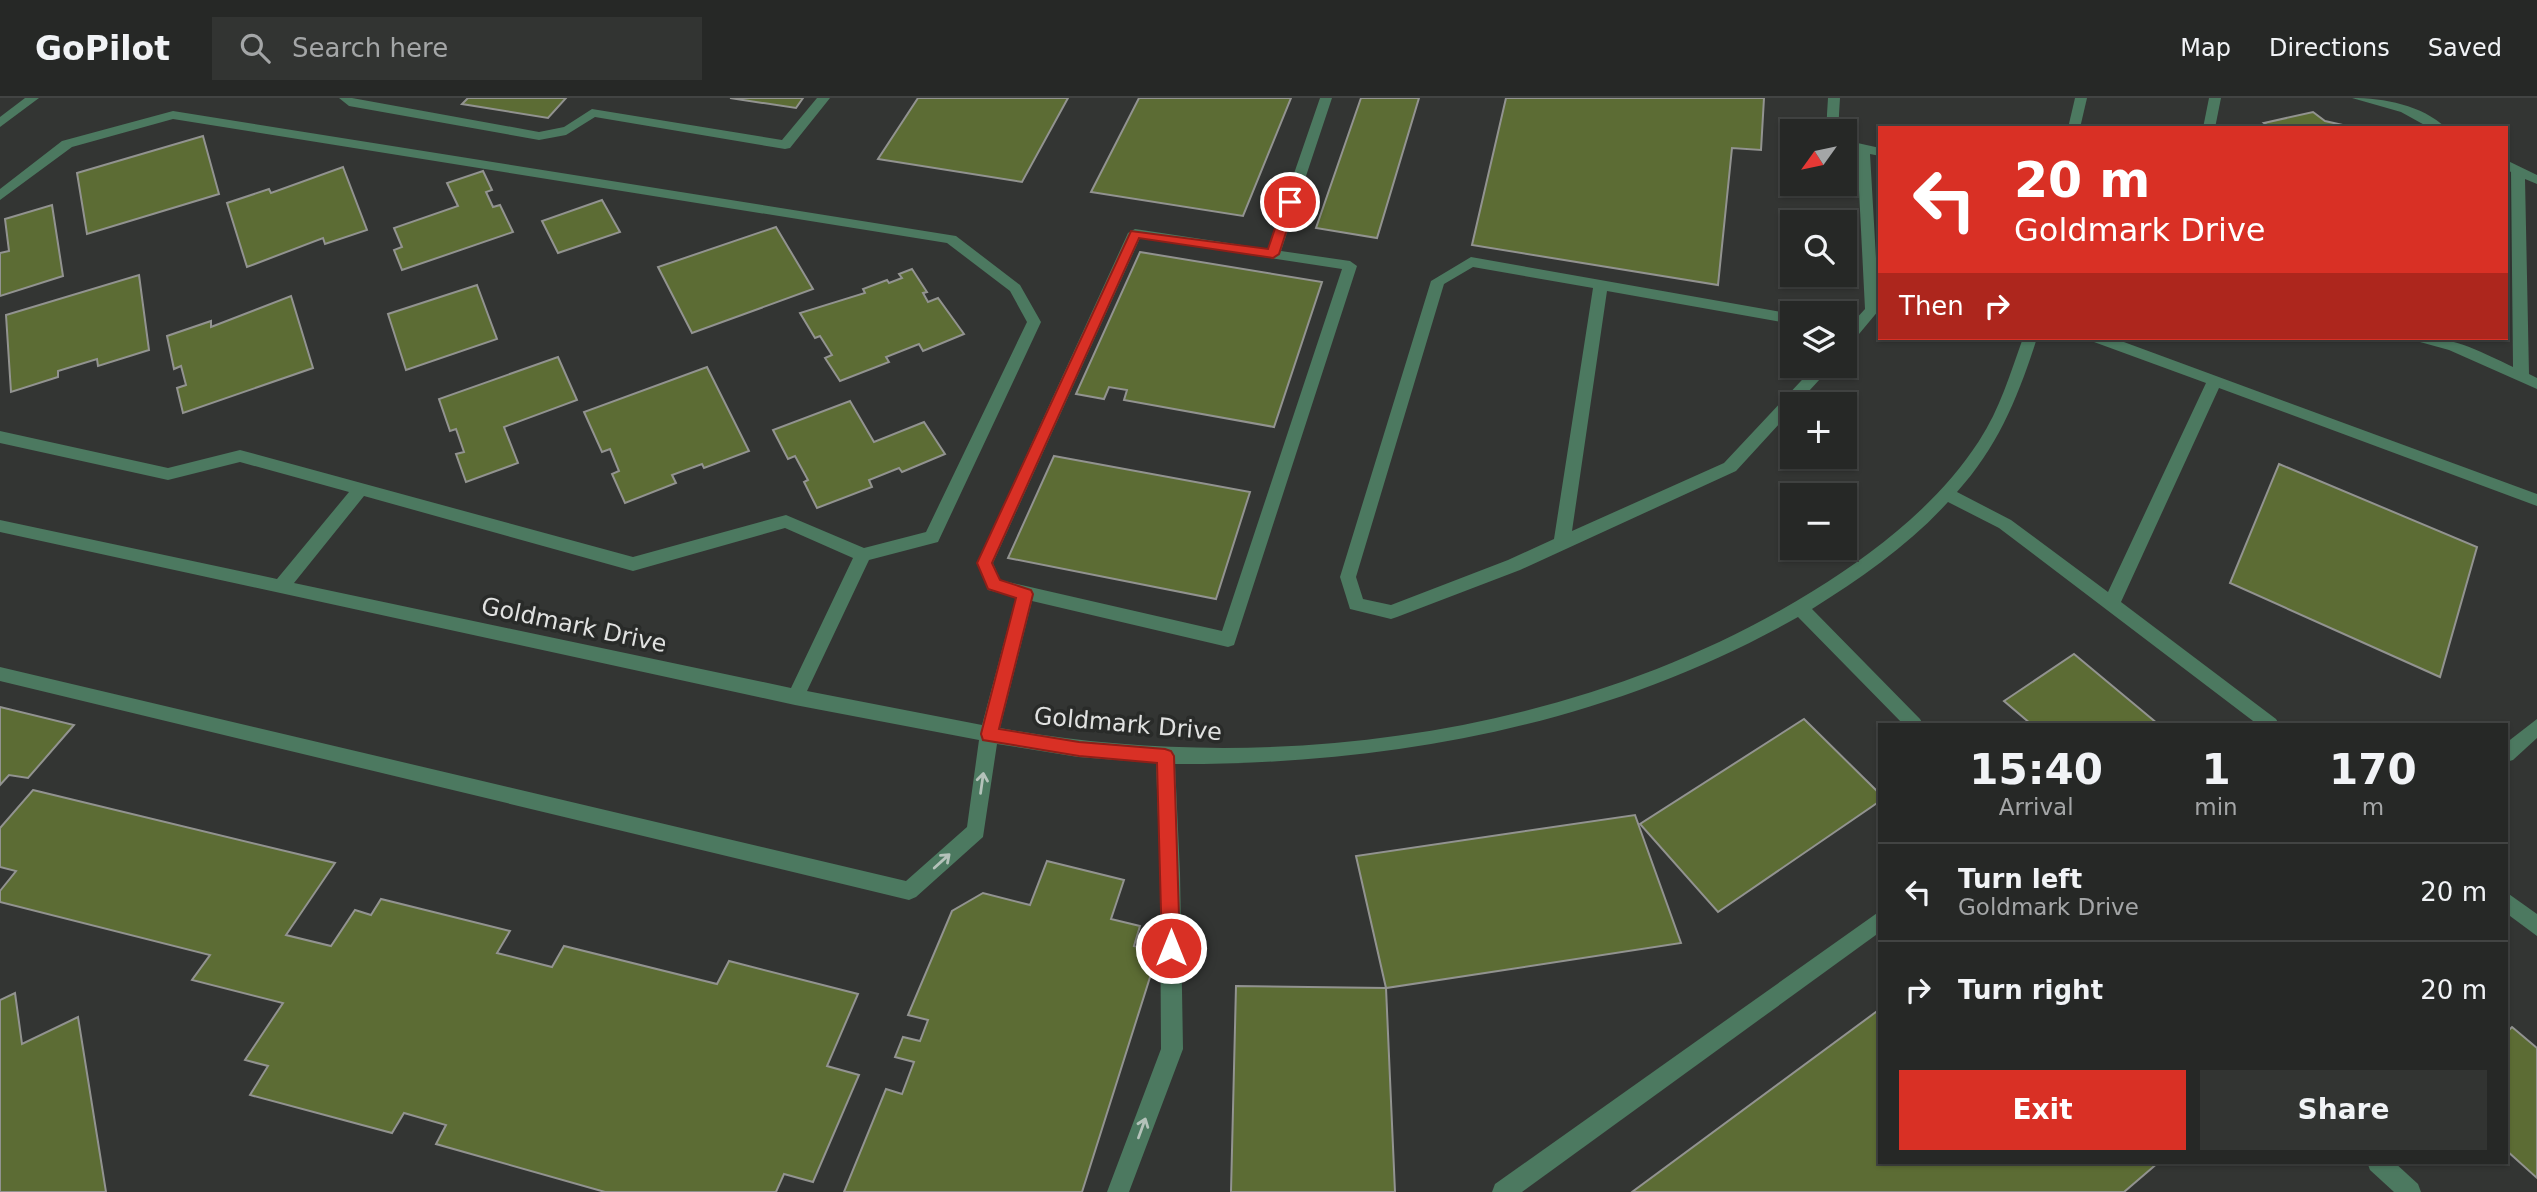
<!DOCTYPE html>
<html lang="en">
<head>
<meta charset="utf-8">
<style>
  body { margin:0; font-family:"DejaVu Sans",sans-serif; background:#323432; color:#f1f3f6; height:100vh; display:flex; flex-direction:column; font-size:26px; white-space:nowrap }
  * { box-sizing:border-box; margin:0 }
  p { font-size:23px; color:#a4a6a7 }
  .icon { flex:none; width:38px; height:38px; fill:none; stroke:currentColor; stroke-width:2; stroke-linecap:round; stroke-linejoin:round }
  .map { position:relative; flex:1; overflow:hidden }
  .sheet { position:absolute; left:1878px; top:625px; width:630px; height:441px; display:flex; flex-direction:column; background:#262826; border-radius:0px; box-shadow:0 2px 5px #0004,0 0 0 2px #424443 }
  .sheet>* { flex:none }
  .top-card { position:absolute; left:1878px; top:28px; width:630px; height:214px; border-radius:0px; box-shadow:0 2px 5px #0004,0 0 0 2px #424443; background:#d93025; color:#fff; overflow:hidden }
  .needle { width:46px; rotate:237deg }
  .buttons { position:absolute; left:1780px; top:21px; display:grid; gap:14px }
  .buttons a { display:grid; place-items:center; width:77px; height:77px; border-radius:0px; background:#262826; box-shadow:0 2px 5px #0004,0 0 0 2px #424443; font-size:35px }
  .pin { position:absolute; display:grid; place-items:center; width:60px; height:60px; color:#fff; margin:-30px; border:4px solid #fff; border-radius:50%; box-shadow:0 2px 7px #0007 }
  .me { position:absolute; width:77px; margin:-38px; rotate:0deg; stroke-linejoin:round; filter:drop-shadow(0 0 5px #0008) }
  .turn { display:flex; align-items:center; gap:24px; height:147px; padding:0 21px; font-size:32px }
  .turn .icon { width:91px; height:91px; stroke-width:2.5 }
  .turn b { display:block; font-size:49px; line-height:60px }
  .then { display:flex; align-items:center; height:66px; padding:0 21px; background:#0003; gap:14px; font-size:26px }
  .eta { display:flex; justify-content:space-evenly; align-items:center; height:119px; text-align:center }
  .eta b { font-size:42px; font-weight:600; line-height:49px }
  .primary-button { display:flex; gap:14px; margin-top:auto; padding:14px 21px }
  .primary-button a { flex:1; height:80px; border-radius:0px; background:#d93025; color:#fff; font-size:28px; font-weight:600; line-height:80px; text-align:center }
  .primary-button a+a { background:#323432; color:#f1f3f6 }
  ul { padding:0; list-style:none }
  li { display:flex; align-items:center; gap:21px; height:98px; padding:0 21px; border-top:2px solid #424443 }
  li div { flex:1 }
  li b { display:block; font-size:26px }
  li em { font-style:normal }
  header { display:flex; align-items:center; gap:42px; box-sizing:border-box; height:98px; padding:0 35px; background:#262826; border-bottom:2px solid #424443 }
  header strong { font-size:33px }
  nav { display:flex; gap:38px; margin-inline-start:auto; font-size:24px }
  .search { width:490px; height:63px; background:#323432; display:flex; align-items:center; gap:18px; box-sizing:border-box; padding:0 24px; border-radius:0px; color:#a4a6a7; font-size:26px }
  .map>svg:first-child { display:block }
  .building { fill:#5c6c34; stroke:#929390; stroke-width:2 }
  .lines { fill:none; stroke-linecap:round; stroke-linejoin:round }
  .minor { fill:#4c7960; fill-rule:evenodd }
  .oneway { stroke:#b4c2ba }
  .route { fill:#d93025; stroke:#8d1f18; stroke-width:2 }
  .labels { text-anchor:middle; stroke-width:7; stroke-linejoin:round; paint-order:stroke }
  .street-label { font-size:24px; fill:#e1e2e1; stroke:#292b29 }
</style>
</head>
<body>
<header>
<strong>GoPilot</strong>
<div class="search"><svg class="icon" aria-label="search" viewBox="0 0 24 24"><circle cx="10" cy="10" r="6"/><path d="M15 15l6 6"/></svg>Search here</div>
<nav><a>Map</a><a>Directions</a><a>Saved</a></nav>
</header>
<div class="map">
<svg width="2537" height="1094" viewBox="0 0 2537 1094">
  <rect width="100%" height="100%" fill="#333533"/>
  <g class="building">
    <path d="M468 0H566L548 20 462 6Z"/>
    <path d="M730 0H803L796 10Z"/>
    <path d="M918 0H1068L1022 84 878 61Z"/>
    <path d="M1139 0H1291L1243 118 1091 94Z"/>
    <path d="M1361 0H1419L1377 140 1316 130Z"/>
    <path d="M1506 0H1764L1761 52 1732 50 1718 187 1472 147Z"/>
    <path d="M2313 14 2325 23 2356 30H2271L2264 25Z"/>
    <path d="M203 38 219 96 87 136 77 75Z"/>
    <path d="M343 69 367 132 325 146 323 140 247 169 227 105 269 91 271 95Z"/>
    <path d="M483 73 492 92 486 94 493 109 500 107 513 134 402 172 394 152 402 149 394 130 458 108 447 85Z"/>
    <path d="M602 102 620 134 558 155 542 123Z"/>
    <path d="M52 107 63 178 0 198V155L9 153 5 121Z"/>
    <path d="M776 129 813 191 692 235 658 169Z"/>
    <path d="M1140 154 1322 184 1274 329 1124 302 1127 292 1109 289 1104 301 1076 296Z"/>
    <path d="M912 171 927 194 923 195 928 204 938 200 964 236 923 253 919 246 886 259 889 264 840 283 825 260 832 257 820 238 815 240 800 215 865 195 863 191 887 182 889 185 902 180 899 176Z"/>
    <path d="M139 177 149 252 98 268 97 261 58 273V279L11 294 6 217Z"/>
    <path d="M477 187 497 241 406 272 388 216Z"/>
    <path d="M291 198 313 270 183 315 177 290 186 287 181 268 174 271 167 238 211 223V229Z"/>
    <path d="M558 259 577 302 504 329 518 365 466 384 456 356 464 354 456 331 450 333 439 301Z"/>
    <path d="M707 269 749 353 704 370 702 366 672 377 676 385 625 405 612 376 619 373 610 351 602 354 584 314Z"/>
    <path d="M850 303 874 344 924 324 945 356 902 374 899 370 869 382 872 389 817 410 804 384 808 382 795 358 788 361 773 332Z"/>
    <path d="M1054 358 1250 394 1216 501 1008 460Z"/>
    <path d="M2279 366 2477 449 2440 579 2230 485Z"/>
    <path d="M2074 556 2158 626H2031L2004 603Z"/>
    <path d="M0 609 74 627 28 680 9 677 0 687Z"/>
    <path d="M1804 621 1880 696V703L1718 814 1640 726Z"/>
    <path d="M33 692 335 765 286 837 331 848 355 812 371 817 381 801 510 833 497 855 552 869 564 848 717 886 729 863 858 896 827 968 859 977 813 1084 784 1076 776 1094H605L436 1046 446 1027 404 1015 392 1035 250 997 268 968 245 962 283 905 192 882 210 857 0 804V793L16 773 0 769V730Z"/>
    <path d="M1635 717 1681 845 1386 890 1356 758Z"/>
    <path d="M1047 763 1124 782 1111 821 1140 828 1134 848 1158 854 1082 1094H844L886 991 902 996 914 964 895 959 903 939 920 943 928 922 908 917 952 813 983 795 1030 807Z"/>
    <path d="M1236 888 1386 890 1395 1094H1231Z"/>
    <path d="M15 895 22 946 78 919 106 1094H0V902Z"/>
    <path d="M1880 911V1064H2159L2124 1094H1632Z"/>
    <path d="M2512 929 2537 950V1080L2506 1052V935Z"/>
  </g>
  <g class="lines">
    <g class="minor">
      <path d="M25 0H39L0 29V19Z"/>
      <path d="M339 0H352L539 34 564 29 592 11 782 42 817 0H830L790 50 785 51 595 19 566 37 539 42 349 8Z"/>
      <path d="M1320 0H1332L1281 153 1350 163 1357 168 1234 547 1228 549 1032 503 1000 630C1269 679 1578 639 1813 493 1876 454 1938 406 1979 343 2000 311 2010 276 2023 240H2037C2019 297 1998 349 1957 394L2011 422 2108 494 2206 285 2094 244 2092 240H2113L2537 396V408L2219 290 2121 504 2276 621 2279 626H2257L1999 430 1948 404C1909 447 1861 480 1812 511L1920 621 1923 626H1903L1798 519C1608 627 1391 667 1175 666L1180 775 1183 951 1129 1094H1107L1161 951 1160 775 1156 665 1078 659 997 646 983 739 916 799 909 802 0 583V569L906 783 967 729 979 642 795 607 0 434V422L277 481 349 394 240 364 168 382 0 345V333L168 370 240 352 633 459 786 417 864 450 926 434 1027 224 1010 193 947 145 173 21 72 49 0 102V91L62 43 173 13 956 138 1020 187 1041 224 938 444 869 462 807 593 982 627 1016 499 988 492 977 465 1128 135 1135 131 1268 151ZM1140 140 1342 171 1222 533 1000 482 993 465ZM364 398 633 473 785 430 853 460 791 590 294 485Z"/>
      <path d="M1828 0H1840L1838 33H1826Z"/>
      <path d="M2075 0H2087L2080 30H2068Z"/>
      <path d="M2209 0H2221L2215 30H2203Z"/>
      <path d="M2352 0C2384 0 2422 7 2446 30H2430L2401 14Z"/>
      <path d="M1844 42 1880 50V58L1870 56 1879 212 1849 248 1844 249V234L1865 211 1857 53 1844 50Z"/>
      <path d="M2506 62 2537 77V86L2525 81 2529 276 2537 280V291L2449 252 2420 244 2418 240C2453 238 2481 254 2513 269L2511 74 2506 71Z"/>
      <path d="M1471 159 1792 216V226L1607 193 1572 433 1724 365 1815 268H1832L1797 306H1792V312L1736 373 1520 472 1397 519 1391 521 1350 511 1340 479 1431 183ZM1473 169 1593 190 1554 441 1508 462 1391 507 1363 501 1356 479 1444 186Z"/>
      <path d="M2537 621V640L2513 662 2506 664V645Z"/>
      <path d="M2506 794 2537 816V838L2506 815Z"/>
      <path d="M1880 813V834L1522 1094H1492L1495 1086Z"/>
      <path d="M2367 1064H2394L2418 1086 2421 1094H2394L2370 1072Z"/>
    </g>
  </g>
  <defs><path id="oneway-shaft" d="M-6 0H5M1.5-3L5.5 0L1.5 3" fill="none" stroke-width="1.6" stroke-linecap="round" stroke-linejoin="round" transform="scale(1.75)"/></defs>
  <g class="oneway">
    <use href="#oneway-shaft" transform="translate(982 685) rotate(-82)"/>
    <use href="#oneway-shaft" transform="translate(942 763) rotate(-42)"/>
    <use href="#oneway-shaft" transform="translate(1142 1030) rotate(-70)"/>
  </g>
  <path class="route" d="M1290 100 1296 104 1279 156 1273 160 1139 140 992 465 1000 482 1031 492 1033 496 999 631 1079 644 1165 651 1171 653 1174 658 1180 850 1177 856 1171 859 1164 856 1162 850 1157 665 1079 658 983 642 981 636 1016 500 988 491 977 465 1131 133 1268 151 1284 104Z"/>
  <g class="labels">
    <g class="street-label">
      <text transform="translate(574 527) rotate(12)" y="8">Goldmark Drive</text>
      <text transform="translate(1128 626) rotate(5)" y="8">Goldmark Drive</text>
    </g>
  </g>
</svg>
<div class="buttons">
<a><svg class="needle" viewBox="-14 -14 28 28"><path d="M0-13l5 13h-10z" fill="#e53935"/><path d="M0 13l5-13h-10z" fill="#a4a6a7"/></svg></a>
<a><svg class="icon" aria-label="search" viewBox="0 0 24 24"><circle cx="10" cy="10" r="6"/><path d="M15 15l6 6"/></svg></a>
<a><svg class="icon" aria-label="layers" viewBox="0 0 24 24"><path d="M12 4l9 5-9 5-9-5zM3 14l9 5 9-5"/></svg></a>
<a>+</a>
<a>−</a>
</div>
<div class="pin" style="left:1290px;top:104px;background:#d93025"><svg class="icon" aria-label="arrive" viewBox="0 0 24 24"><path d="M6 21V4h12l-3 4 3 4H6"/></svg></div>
<svg class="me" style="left:1171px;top:850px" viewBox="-20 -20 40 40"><circle r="17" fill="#d93025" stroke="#fff" stroke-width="3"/><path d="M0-11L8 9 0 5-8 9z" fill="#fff"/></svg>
<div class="top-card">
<div class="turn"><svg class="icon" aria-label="left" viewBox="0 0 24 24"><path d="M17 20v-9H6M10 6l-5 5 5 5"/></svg><div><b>20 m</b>Goldmark Drive</div></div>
<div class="then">Then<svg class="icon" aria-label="right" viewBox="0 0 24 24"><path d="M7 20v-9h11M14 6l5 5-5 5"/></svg></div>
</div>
<section class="sheet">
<div class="eta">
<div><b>15:40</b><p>Arrival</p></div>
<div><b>1</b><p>min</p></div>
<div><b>170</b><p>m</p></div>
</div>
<ul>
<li><svg class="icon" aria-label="left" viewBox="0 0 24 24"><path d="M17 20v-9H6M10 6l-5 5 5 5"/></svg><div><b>Turn left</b><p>Goldmark Drive</p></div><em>20 m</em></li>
<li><svg class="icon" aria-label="right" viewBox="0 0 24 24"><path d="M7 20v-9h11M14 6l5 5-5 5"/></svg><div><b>Turn right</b></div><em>20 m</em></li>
</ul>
<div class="primary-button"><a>Exit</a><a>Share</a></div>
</section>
</div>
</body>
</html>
